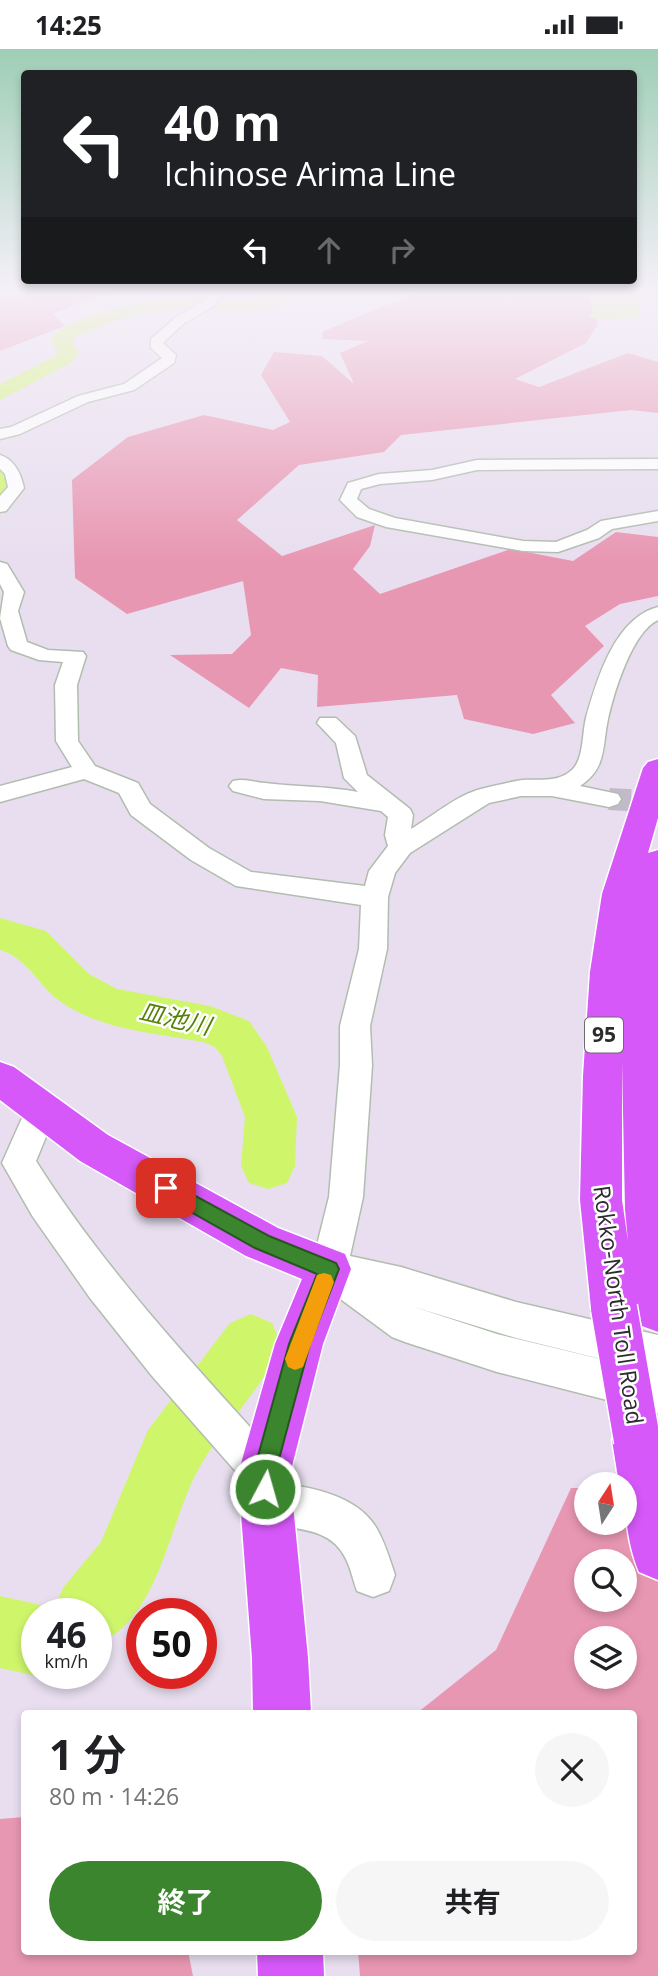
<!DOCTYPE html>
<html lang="ja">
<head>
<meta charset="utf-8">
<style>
  body { margin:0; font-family:"Open Sans","Noto Sans JP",sans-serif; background:#f6f6f6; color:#202124; height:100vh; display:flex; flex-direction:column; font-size:26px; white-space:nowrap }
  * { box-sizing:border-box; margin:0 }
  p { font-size:23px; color:#757577 }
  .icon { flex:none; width:38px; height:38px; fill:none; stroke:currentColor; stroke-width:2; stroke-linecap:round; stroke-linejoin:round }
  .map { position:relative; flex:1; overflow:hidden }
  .details { position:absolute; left:21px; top:1661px; width:616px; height:245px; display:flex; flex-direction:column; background:#fff; border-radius:7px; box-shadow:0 4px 10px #0003 }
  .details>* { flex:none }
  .guide { position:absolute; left:21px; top:21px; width:616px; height:214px; border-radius:7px; box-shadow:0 4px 10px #0003; background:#202124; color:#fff; overflow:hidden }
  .needle { width:46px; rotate:12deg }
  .fabs { position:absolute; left:574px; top:1423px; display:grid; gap:14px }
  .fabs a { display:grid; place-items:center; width:63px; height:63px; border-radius:50%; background:#fff; box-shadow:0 4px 10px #0003; font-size:35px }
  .speed { position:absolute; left:21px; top:1549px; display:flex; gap:14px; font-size:35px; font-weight:700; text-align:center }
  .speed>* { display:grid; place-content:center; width:91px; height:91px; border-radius:50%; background:#fff; box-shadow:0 4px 10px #0003; line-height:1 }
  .speed small { font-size:18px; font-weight:400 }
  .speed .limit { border:10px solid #d22; background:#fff; color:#111 }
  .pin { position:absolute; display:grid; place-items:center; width:60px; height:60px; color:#fff; margin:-30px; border-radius:14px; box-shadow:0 4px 10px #0006 }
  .me { position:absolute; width:77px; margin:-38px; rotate:6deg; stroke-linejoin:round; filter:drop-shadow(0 0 5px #0008) }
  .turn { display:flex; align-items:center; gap:24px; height:147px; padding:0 28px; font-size:32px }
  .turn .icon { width:91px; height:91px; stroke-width:2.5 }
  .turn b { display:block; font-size:49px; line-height:60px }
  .lanes { display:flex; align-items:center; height:66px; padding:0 28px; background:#0003; justify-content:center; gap:35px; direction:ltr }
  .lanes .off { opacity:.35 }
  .round { display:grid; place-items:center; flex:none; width:74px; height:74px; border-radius:37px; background:#f6f6f6 }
  .head { display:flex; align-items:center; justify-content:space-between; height:119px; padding:0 28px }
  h1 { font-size:42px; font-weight:700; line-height:52px }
  .action { display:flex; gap:14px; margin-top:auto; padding:14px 28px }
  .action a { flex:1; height:80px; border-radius:42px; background:#3b852e; color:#fff; font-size:28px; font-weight:700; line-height:80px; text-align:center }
  .action a+a { background:#f6f6f6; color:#202124 }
  .status { display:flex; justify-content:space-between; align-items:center; height:49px; padding:0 35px; background:#fff; direction:ltr }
  .status svg { height:19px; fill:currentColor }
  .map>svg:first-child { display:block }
  .green { fill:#e897b2; fill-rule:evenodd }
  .water { fill:#cff66b }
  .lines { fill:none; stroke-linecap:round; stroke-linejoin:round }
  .river { fill:#cff66b; fill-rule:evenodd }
  .minor-tunnel { stroke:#c2bac8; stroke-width:22; stroke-dasharray:22 11; stroke-linecap:butt }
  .minor-casing { stroke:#b1bdae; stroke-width:3 }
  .major-casing { stroke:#fff; stroke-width:3 }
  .minor { fill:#fff; fill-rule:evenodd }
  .major { fill:#d658f9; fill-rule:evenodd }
  .major-bridge-casing { stroke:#fff; stroke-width:49; stroke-linecap:butt }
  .major-bridge { stroke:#d658f9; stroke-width:46 }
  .route { fill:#3b852e; stroke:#26561e; stroke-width:2 }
  .slow { fill:#f59e0b }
  .labels { text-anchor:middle; stroke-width:5; stroke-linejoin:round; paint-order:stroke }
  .shield { fill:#fff; stroke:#6b6b6b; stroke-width:2 }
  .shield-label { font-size:21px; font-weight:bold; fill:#2c2c2c }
  .street-label { font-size:23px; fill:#2c2c2c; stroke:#fff }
  .water-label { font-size:24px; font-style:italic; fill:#568208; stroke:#fff }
</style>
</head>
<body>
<div class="status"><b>14:25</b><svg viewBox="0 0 49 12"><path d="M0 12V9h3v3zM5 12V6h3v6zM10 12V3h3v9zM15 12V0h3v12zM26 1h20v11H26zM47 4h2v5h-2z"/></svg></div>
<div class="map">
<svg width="658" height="1927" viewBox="0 0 658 1927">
  <rect width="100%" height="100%" fill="#e8deef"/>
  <g class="green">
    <path d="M26 241H134L93 248 53 265 65 277 0 302V245Z"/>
    <path d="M422 241H589L598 275 586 294 515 330 539 338 628 304 658 313V364L631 361 401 386 384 403 299 416 237 471 282 507 375 476 370 497 353 520 380 545 511 500 573 512 616 483 658 488V547L620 555 585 577 604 597 551 646 575 674 533 685 464 670 457 646 317 658 318 626 281 619 249 659 170 606 232 605 251 586 243 532 127 565 75 529 72 431 128 388 204 366 273 381 290 373 261 326 274 303 322 307 354 335 340 304 368 292 323 290 322 283Z"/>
    <path d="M625 1438H658V1927H360L358 1902H634V1664H417L496 1601 571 1439H586V1474H625ZM586 1512H625V1550H586ZM586 1589H625V1628H586Z"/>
    <path d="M24 1768V1902H188L193 1927H0V1770Z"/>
  </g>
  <path class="water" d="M582 241H642L648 249 639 254 641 269 595 270 588 267 593 263C592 255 589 245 582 241Z"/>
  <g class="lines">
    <g class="river">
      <path d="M279 241H300C276 272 209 256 175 260 139 264 103 273 71 291L79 304 71 314 0 351V335L57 306 58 304 51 292C61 265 160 249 187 248 215 247 255 257 279 241Z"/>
      <path d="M0 417 9 420 18 436 9 453 0 455Z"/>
      <path d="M0 869 46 882 89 925 117 940 210 957 249 972 267 998 297 1068 295 1117 287 1134 268 1140 249 1134 241 1117 245 1068 222 1007 215 998 203 993C155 984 97 981 57 950 36 933 27 909 0 901Z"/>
      <path d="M251 1265 272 1274 281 1295C261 1344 219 1380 196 1425 168 1478 159 1570 96 1596V1564H37V1624H45L37 1627 0 1619V1547L37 1555 53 1562 63 1539 101 1493 148 1381 230 1274Z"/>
    </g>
    <path class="minor-tunnel" d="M609 750 658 753"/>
    <defs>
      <g id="minor">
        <path d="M213 241H225L214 257 183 275 163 294 176 306 174 314 134 341 88 353 20 385 0 390V380L11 378 78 347 124 335 162 309 151 299V290L175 269 206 251Z"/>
        <path d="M0 406C15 411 21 425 24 439L6 462 0 463V447L8 438 5 425 0 420Z"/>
        <path d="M658 410V420L477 421 432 431 380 435 361 440 357 450 369 460 395 469 523 492 556 493 587 481 601 472 658 462V472L612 480 599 489 558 503 523 502 386 478 357 468 340 451 348 434 379 425 432 421 477 411Z"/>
        <path d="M0 513 7 515 24 543 18 562 27 593 48 601 83 603 86 607 77 636 78 692 95 717 138 734 150 755 209 799 251 823 365 837 369 822 388 797 385 786 388 768 381 762 320 752 264 750 233 742 229 737 233 732C244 729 253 733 265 734 296 738 326 737 358 743L344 729 336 694 317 674 320 669H336L355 687 367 726 410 760 413 766 411 780C433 767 457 746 481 740 494 737 509 733 522 731 540 730 559 734 573 720 584 708 582 684 586 669 597 630 615 569 658 558V571C632 583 614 643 608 670 602 698 607 719 580 737L618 745 621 750 618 755 609 758 552 747H521L489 754 410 804 395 824 388 848 387 900 370 977 372 1016 363 1148 350 1207 401 1218 516 1253 658 1286V1324L516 1289 411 1257 497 1285 658 1324V1364L497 1323 405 1293 392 1288 316 1232 311 1220 329 1148 340 1016V977L359 900 361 856 236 837 191 811 131 766 119 744 84 730 0 753V737L72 718 56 692 55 636 63 613 39 611 11 601 8 597 0 569 4 543 0 535Z"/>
        <path d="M41 1047 52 1051 57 1061 36 1112C105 1221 193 1315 279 1410L285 1425 281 1435C314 1438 359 1448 377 1480 385 1494 390 1511 395 1526L389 1542 373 1548 357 1542C353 1531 351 1520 346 1510 328 1472 283 1483 252 1470L246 1455 252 1441 152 1327 90 1249 33 1168 2 1114 30 1051Z"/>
      </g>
      <g id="major">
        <path d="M658 710V769L648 804 658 801V1283L642 1277 636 1262 630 1275 614 1281 598 1275 591 1259 580 1151 583 1027 590 923 602 845 643 719 648 713ZM622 1013 625 1160 628 1192 622 1151Z"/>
        <path d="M0 1013 14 1018 108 1086 278 1179 345 1205 351 1220 323 1295 290 1425 308 1609 311 1664H253L252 1609 238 1425 275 1295 302 1230 246 1207 80 1112 0 1051Z"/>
        <path d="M637 1366 655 1373 658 1381V1531L639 1523C627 1494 625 1466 625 1435H619L612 1391 619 1373Z"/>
        <path d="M257 1902H323L324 1927H258Z"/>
      </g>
    </defs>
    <use href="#minor" class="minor-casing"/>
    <use href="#major" class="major-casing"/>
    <use href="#minor" class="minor"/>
    <use href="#major" class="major"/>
    <defs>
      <path id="major-bridge" d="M614 1259 637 1391"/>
    </defs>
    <use href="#major-bridge" class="major-bridge-casing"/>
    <use href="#major-bridge" class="major-bridge"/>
  </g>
  <linearGradient id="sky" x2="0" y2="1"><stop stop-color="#9eceb6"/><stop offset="0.47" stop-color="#f5f0f8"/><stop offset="1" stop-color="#f5f0f8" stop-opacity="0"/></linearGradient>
  <rect width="658" height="511" fill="url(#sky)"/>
  <path class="route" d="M166 1131 269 1187 336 1214 339 1220 310 1295 275 1425 277 1440 273 1448 265 1451 258 1448 253 1425 289 1295 317 1225 255 1199 159 1145 157 1139 159 1133Z"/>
  <path class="slow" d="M324 1224 331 1226 334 1233 303 1318 295 1321 288 1318 285 1310 317 1226Z"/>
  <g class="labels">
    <rect class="shield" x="585" y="968.5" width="38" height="35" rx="5"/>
    <g class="shield-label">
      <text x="604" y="993">95</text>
    </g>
    <g class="street-label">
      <text transform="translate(618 1256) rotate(82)" y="8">Rokko-North Toll Road</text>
    </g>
    <g class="water-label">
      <text transform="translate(175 970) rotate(13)" y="8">皿池川</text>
    </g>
  </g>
</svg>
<div class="fabs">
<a><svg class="needle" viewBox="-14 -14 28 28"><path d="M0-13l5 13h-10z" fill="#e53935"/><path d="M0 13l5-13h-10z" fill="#757577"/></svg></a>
<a><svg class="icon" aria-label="search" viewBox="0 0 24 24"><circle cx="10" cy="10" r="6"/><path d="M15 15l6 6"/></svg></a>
<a><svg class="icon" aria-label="layers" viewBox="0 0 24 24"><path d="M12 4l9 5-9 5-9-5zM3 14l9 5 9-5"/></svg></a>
</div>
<div class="speed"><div>46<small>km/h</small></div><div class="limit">50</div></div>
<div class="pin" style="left:166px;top:1139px;background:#d93025"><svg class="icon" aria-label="arrive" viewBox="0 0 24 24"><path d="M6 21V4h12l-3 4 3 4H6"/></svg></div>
<svg class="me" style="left:265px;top:1440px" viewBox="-20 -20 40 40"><circle r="17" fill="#3b852e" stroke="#fff" stroke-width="3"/><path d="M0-11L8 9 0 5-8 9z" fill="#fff"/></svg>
<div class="guide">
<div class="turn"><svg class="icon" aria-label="left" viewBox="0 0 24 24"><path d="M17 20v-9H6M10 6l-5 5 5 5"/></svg><div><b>40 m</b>Ichinose Arima Line</div></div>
<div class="lanes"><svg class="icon" aria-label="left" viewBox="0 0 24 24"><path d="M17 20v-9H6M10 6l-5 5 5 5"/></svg><svg class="icon off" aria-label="ahead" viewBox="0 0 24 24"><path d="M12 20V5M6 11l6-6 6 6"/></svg><svg class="icon off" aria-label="right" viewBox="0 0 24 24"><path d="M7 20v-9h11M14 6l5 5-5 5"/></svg></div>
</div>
<section class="details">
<div class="head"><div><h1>1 分</h1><p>80 m · 14:26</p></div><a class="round"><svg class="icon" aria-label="close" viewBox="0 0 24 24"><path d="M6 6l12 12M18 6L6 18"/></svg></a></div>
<div class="action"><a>終了</a><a>共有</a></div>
</section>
</div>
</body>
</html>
